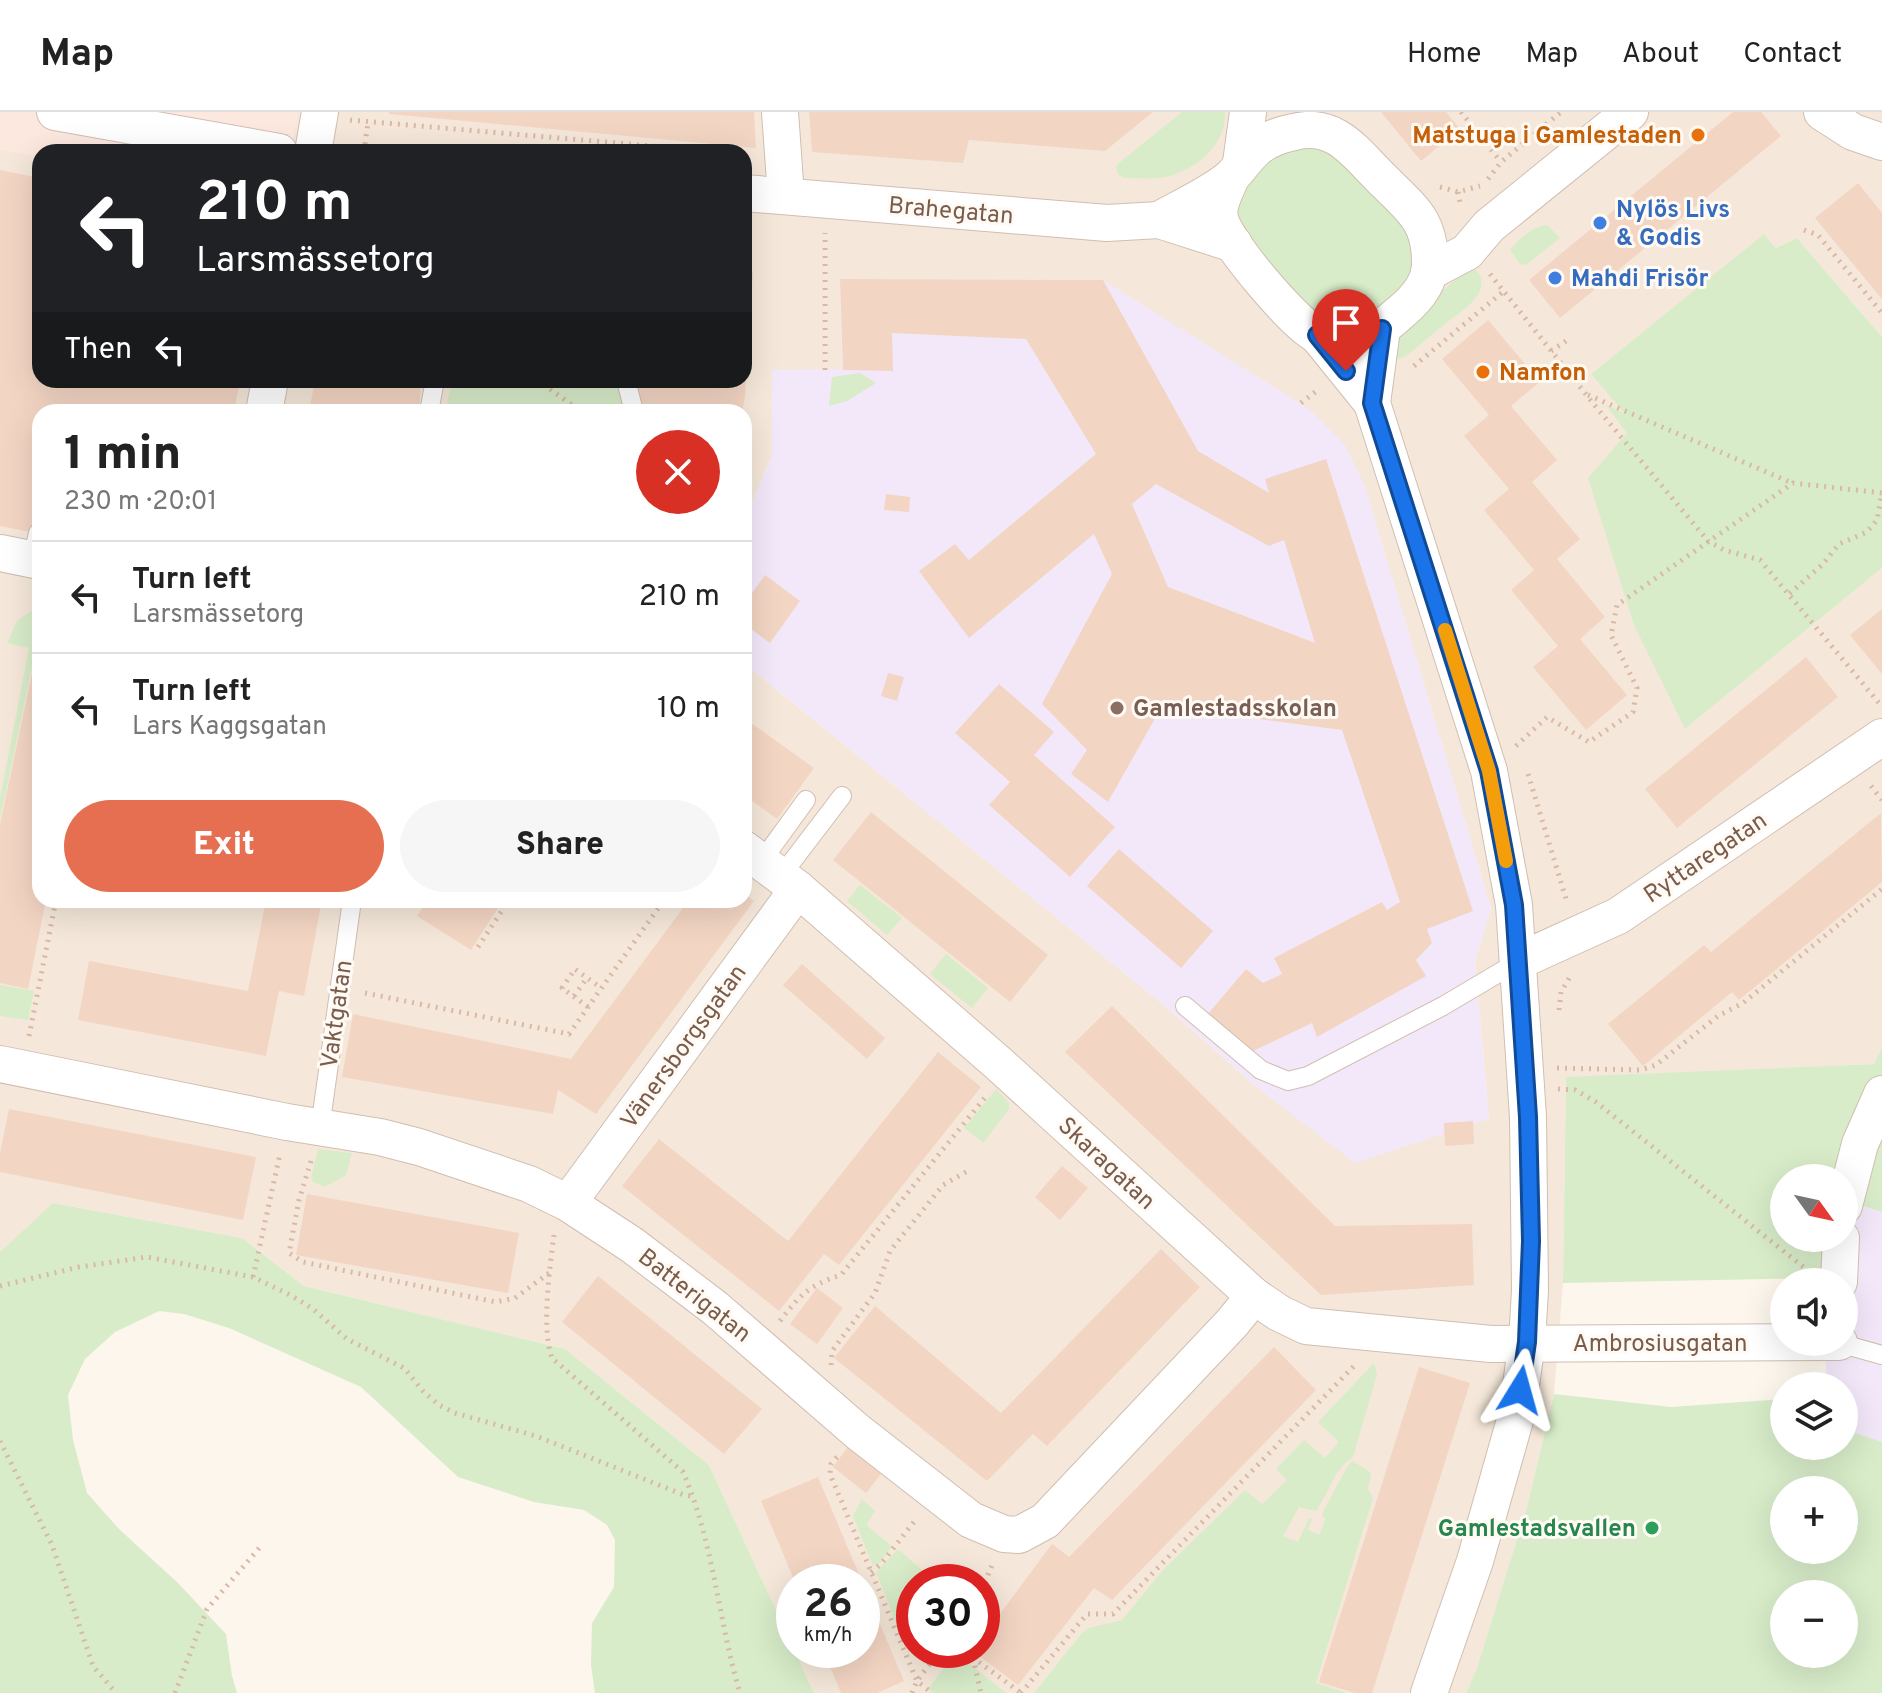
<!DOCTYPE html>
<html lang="en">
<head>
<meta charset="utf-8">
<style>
  body { margin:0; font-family:Overpass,sans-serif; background:#f6f6f6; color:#222; height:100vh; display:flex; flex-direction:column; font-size:30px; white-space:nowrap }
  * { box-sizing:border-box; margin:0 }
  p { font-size:26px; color:#767676 }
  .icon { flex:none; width:44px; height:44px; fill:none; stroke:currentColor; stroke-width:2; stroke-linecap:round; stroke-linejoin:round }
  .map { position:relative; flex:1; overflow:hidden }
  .panel { position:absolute; left:32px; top:292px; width:720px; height:504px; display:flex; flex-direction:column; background:#fff; border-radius:24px; box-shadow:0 8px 32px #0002 }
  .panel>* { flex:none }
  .top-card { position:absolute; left:32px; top:32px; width:720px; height:244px; border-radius:24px; box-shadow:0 8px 32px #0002; background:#202124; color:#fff; overflow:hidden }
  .needle { width:52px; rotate:123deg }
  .tools { position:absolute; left:1770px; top:1052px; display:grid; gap:16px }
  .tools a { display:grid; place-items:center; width:88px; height:88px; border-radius:50%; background:#fff; box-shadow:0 8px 32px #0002; font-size:40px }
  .speed { position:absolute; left:776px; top:1452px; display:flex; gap:16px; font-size:40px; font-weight:700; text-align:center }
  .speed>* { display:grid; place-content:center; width:104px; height:104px; border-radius:50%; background:#fff; box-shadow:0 8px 32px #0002; line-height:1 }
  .speed small { font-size:20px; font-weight:400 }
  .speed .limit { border:12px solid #d22; background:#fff; color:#111 }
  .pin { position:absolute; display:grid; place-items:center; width:68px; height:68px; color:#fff; margin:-82px -34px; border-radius:50% 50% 50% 0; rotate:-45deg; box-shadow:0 0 8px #0007 }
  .pin .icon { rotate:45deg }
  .me { position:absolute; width:88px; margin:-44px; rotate:8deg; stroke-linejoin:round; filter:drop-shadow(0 0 6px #0008) }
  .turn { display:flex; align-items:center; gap:28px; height:168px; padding:0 32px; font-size:36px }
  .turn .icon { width:104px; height:104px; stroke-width:2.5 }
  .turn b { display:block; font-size:56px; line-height:68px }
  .then { display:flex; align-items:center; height:76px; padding:0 32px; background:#0003; gap:16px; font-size:30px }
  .round { display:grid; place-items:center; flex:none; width:84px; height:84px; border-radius:42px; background:#f6f6f6 }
  .overview { display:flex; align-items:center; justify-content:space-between; height:136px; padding:0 32px }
  h1 { font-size:48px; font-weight:800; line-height:60px }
  .button { display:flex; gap:16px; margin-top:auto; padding:16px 32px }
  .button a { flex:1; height:92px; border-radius:48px; background:#e76f51; color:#fff; font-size:32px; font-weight:800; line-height:92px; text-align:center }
  .button a+a { background:#f6f6f6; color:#222 }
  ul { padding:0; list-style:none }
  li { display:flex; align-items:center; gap:24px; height:112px; padding:0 32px; border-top:2px solid #e0e0e0 }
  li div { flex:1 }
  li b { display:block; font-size:30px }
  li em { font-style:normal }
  header { display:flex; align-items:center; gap:48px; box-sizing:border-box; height:112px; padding:0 40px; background:#fff; border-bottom:2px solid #e0e0e0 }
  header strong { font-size:38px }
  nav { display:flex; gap:44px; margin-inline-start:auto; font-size:28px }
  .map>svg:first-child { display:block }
  .residential { fill:#f5e8da; fill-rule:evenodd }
  .commercial { fill:#fde8e0 }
  .education { fill:#f3e8fa }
  .green { fill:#d8ecc9; fill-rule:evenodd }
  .building { fill:#f3d5c3; fill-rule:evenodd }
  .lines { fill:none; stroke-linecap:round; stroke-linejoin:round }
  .service-casing { stroke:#d1beb0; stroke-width:20 }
  .minor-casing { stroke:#d1beb0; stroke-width:38 }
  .path { stroke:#d9b8a5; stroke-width:5; stroke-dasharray:2 6; stroke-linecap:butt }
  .service { stroke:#fff; stroke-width:18 }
  .minor { stroke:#fff; stroke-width:36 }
  .route-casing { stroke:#114b97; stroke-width:20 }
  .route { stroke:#1a73e8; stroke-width:14 }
  .slow { stroke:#f59e0b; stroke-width:14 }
  .food-dot { fill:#e8710a; stroke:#fffaf3; stroke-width:3 }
  .shop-dot { fill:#3f7fe0; stroke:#fffaf3; stroke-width:3 }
  .education-dot { fill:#8d6e63; stroke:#fffaf3; stroke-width:3 }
  .leisure-dot { fill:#2e9e5b; stroke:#fffaf3; stroke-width:3 }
  .labels { text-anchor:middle; stroke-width:6; stroke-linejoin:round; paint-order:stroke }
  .food-label { font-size:24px; font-weight:bold; fill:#c56008; stroke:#fffaf3; text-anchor:end }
  .shop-label { font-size:24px; font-weight:bold; fill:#366cbe; stroke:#fffaf3; text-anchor:start }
  .street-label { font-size:24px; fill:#7a5c4d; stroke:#fffaf3 }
  .education-label { font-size:24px; font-weight:bold; fill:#785e54; stroke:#fffaf3; text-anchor:start }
  .leisure-label { font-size:24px; font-weight:bold; fill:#27864d; stroke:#fffaf3; text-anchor:end }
</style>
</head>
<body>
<header>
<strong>Map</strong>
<nav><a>Home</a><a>Map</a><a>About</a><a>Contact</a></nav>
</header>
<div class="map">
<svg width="1882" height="1581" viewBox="0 0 1882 1581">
  <rect width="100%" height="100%" fill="#fdf6ec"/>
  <path class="residential" d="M289 0H1882V225L1797 126 1776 136 1764 123 1591 262 1634 313 1685 617 1882 456V935L1874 952 1566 966 1563 1171 1554 1282 1527 1395 1477 1556 1466 1581H814L794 1538H862V1470H794V1538L709 1353 565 1237 304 1174 242 1126 54 1091 0 1140V37L40 44V268H744V40H290L297 2ZM840 168 1364 372 1491 796 1475 849 1489 1007 1255 974 1172 900 744 551V788H40V300H744V411L772 343V258H843ZM914 1470H982V1538H914Z"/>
  <path class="commercial" d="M0 0H289L298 2 290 40H40V44L0 37Z"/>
  <g class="education">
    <path d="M840 167 1103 168 1309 297 1345 333 1364 372 1491 796 1475 849 1489 1007 1355 1051 1255 974 1172 900 744 551V411L772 343V258L842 257Z"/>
    <path d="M1844 1088 1882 1100V1330L1844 1317V1274H1827L1825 1230H1844Z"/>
  </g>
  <g class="green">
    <path d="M1182 0H1225C1227 31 1198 56 1170 64 1155 68 1139 66 1124 66L1118 62 1116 55 1120 50Z"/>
    <path d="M1324 32 1407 111 1417 162 1382 199 1359 210 1335 213 1318 206 1300 191 1238 111 1237 93 1244 68 1283 34Z"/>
    <path d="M1547 113 1560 126 1526 153 1520 152 1510 138C1519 126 1532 115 1547 113Z"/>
    <path d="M1764 122 1776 136 1797 126 1882 225V456L1685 617 1634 513 1588 366 1627 321 1606 293 1624 301 1591 262Z"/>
    <path d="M1472 154C1499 177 1462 199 1445 212 1432 222 1419 234 1406 244L1394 248 1397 228 1414 202Z"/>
    <path d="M860 261 876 271 847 289 829 294 832 265Z"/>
    <path d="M452 268H612L622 282 625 300H445Z"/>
    <path d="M40 493V525L38 526 0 708V686L29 536 7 531 17 509Z"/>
    <path d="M860 773 902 806 887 823 847 789Z"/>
    <path d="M946 842 988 876 972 896 930 862Z"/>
    <path d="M0 873 34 879 28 908 0 904Z"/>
    <path d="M1882 935V1100L1844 1088V1066H1784V1126H1826L1823 1166 1563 1171 1566 965 1874 952Z"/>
    <path d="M996 977 1009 991V997L983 1031 964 1016Z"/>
    <path d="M318 1037 352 1041 346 1063 325 1075 313 1070 311 1065Z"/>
    <path d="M53 1091 242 1126 304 1174 565 1237 709 1353 814 1581H595L591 1553 592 1511 614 1475 615 1428 607 1413 584 1398 534 1390 458 1365 361 1275 229 1216 184 1202 159 1199 115 1220 85 1247 68 1283 73 1328 87 1381 119 1417 178 1471 226 1522 232 1564 237 1581H0V1140Z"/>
    <path d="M1374 1251 1377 1262 1353 1345C1334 1357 1329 1381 1316 1399L1299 1395 1283 1424 1298 1430 1309 1406 1312 1407 1308 1418 1319 1423 1326 1406 1322 1404 1324 1398 1348 1353 1353 1349 1371 1361 1368 1377 1373 1386 1316 1571 1347 1581H1034L1082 1521 1088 1516 1122 1508 1162 1459 1245 1378 1262 1392 1287 1368 1276 1357 1304 1328 1325 1346 1339 1330 1318 1310Z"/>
    <path d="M1554 1282 1671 1295 1784 1287V1334H1844V1317L1882 1330V1581H1466L1477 1556 1527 1395ZM1784 1378H1844V1438H1784ZM1784 1482H1844V1542H1784Z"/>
    <path d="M862 1387 875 1399 866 1413 892 1434 879 1452 873 1454 853 1404Z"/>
    <path d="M898 1437 936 1470H914V1538L904 1532 876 1460Z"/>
    <path d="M957 1538H963L971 1553 1006 1581H934L928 1577Z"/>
  </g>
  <g class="building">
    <path d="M389 0H754L756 36 389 2Z"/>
    <path d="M809 0H1153L1105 39 969 28 963 51 812 40Z"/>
    <path d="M1381 0H1446L1460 17 1421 49Z"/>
    <path d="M1733 0H1761L1781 24 1560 206 1529 168Z"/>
    <path d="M0 58 40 66V268H240L234 300H40V422L0 414Z"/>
    <path d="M1858 71 1882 101V187L1815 106Z"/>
    <path d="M744 159 753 160 746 267H744Z"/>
    <path d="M840 167 1103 168 1198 339 1269 381 1265 367 1326 347 1473 799 1427 817 1432 831 1416 848 1426 864 1317 925 1312 911 1253 939 1207 903 1246 857 1263 871 1282 862 1274 846 1382 790 1387 798 1400 790 1342 618 1162 594 1108 690 1071 662 1087 638 1042 592 1112 462 1094 422 969 526 919 459 955 432 969 448 1096 342 1026 227 892 221 893 259 843 258ZM1156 372 1269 434 1284 428 1315 531 1168 475 1132 392Z"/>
    <path d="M1488 208 1540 270 1511 294 1557 348 1532 370 1580 427 1557 447 1605 505 1580 527 1627 583 1586 618 1533 555 1558 534 1511 478 1534 458 1484 398 1509 377 1464 324 1489 303 1442 247Z"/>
    <path d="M315 268H421L419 300H309Z"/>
    <path d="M635 268H746L745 285 742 300H639Z"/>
    <path d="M886 382 910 385 909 400 884 398Z"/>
    <path d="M765 463 800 489 770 531 744 512V492Z"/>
    <path d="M1882 497V562L1850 523Z"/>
    <path d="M39 528 40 788H46L28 877 0 871V713Z"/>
    <path d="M1806 545 1838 585 1677 716 1645 677Z"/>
    <path d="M888 561 904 565 897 589 881 584Z"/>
    <path d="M999 572 1054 620 1034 643 1115 715 1070 765 989 693 1010 670 955 621Z"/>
    <path d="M744 606 814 656 777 707 744 683Z"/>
    <path d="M871 700 1048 843 1010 890 833 748Z"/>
    <path d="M1881 701 1882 770 1739 888 1732 880 1643 954 1608 912 1704 833 1711 840Z"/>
    <path d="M1119 737 1213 819 1181 856 1087 774Z"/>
    <path d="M744 781 754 789 596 1002 558 978 553 1002 342 965 353 902 571 947 689 788H744Z"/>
    <path d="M266 788H322L304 884 279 879 266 944 78 908 89 849 248 879Z"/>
    <path d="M428 788H503L471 838 417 804Z"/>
    <path d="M802 852 885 926 867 947 783 873Z"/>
    <path d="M1112 894 1335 1114 1472 1112 1474 1173 1321 1183 1065 940Z"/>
    <path d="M938 940 981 975 839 1153 824 1142 779 1199 622 1074 659 1027 788 1129Z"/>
    <path d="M9 997 256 1045 243 1108 0 1060V1041Z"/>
    <path d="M1473 1009 1474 1032 1445 1034 1444 1011Z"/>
    <path d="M1062 1054 1088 1076 1060 1108 1035 1085Z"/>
    <path d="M307 1082 519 1121 508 1181 296 1143Z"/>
    <path d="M1161 1137 1200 1175 1047 1334 1033 1322 987 1369 834 1246 875 1194 1001 1301Z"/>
    <path d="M598 1164 762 1297 724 1342 562 1210Z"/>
    <path d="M817 1176 843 1196 817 1232 790 1212Z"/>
    <path d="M1274 1235 1316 1278 1112 1488 1094 1476 1018 1573 971 1538H982V1526L1052 1432 1069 1445Z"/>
    <path d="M1419 1255 1470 1271 1372 1581H1355L1319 1570Z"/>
    <path d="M848 1335 881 1362 866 1381 833 1355Z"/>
    <path d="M818 1365 904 1569 877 1581H841L823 1538H862V1470H795L761 1389Z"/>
  </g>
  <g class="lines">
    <defs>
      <g id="service">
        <path d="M626 268 634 300"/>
        <path d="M429 300 435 268"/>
        <path d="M32 448 38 421"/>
        <path d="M761 750 806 688"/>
        <path d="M781 764 842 684"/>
        <path d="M1185 894 1261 958 1288 969 1308 964 1443 894 1519 849"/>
        <path d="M320 1016 352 788"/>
        <path d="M1839 1231 1882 1243"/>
      </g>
      <g id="minor">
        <path d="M55 0 279 40"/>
        <path d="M780 0 786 84"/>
        <path d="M1822 0 1853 20 1882 30"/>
        <path d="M313 40 320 0"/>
        <path d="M1241 51 1248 0"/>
        <path d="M744 81 1107 111 1159 108 1234 132"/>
        <path d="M1159 108C1178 97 1217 79 1232 64 1240 56 1246 46 1256 37 1267 27 1279 23 1294 20 1336 9 1356 42 1383 68 1413 98 1431 109 1430 154 1429 172 1415 188 1402 199 1389 210 1374 225 1357 229 1345 232 1326 227 1315 222 1293 209 1225 131 1220 106 1217 93 1226 78 1231 66"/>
        <path d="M1429 160 1467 140 1489 114 1630 0"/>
        <path d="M1382 217 1372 291 1489 659 1514 793 1528 1005 1530 1178 1527 1230 1517 1301 1475 1449 1429 1581"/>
        <path d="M1317 223 1372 291"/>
        <path d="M264 300 270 268"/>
        <path d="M0 441 40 449"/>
        <path d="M744 737 798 777 998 951 1254 1184 1279 1201 1306 1214 1491 1232 1839 1230"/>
        <path d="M1519 849 1618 804 1882 625"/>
        <path d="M0 952 287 1010 380 1025 419 1035 529 1072 568 1091 632 1133 715 1196 858 1320 971 1408 1004 1422 1019 1423 1045 1409 1232 1211 1254 1184"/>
        <path d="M568 1091 798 777"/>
        <path d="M1844 1094 1860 1032 1882 982"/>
        <path d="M1839 1170 1841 1126"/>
      </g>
    </defs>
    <use href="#service" class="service-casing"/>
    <use href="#minor" class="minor-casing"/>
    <g class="path">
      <path d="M1461 0 1501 50"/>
      <path d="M350 8 721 40"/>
      <path d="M364 40 368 10"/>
      <path d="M1488 67 1501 50 1561 0"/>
      <path d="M1440 75 1458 80 1480 74"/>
      <path d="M1458 80 1461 95"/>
      <path d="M1804 118 1818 123 1882 201"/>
      <path d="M1490 162 1596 295 1708 429 1724 438 1760 448 1879 591"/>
      <path d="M1551 239 1566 229"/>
      <path d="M1414 254 1504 179"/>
      <path d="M825 258V121"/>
      <path d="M537 268 582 300"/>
      <path d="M1588 283 1792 371"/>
      <path d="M1301 291 1319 277"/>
      <path d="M1516 634 1547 605 1589 630 1633 600 1637 576 1611 523 1617 493 1793 371 1882 381 1877 408 1867 420 1839 432 1823 452 1788 483"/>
      <path d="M1528 662 1567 790"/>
      <path d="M1871 674 1882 688"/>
      <path d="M478 835 509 788"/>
      <path d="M365 881 569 922 664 788"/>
      <path d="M574 884 587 866"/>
      <path d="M588 895 562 876 575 857 601 876"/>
      <path d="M1559 898 1561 880 1571 863"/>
      <path d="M29 924 56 788"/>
      <path d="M1557 956 1640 958 1656 953 1718 904 1743 891 1882 777"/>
      <path d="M1558 977 1575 978 1596 990 1806 1157"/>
      <path d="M311 1049 299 1088 289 1141 303 1150 496 1190 515 1186 549 1161"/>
      <path d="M554 1123C550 1154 541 1217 552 1246L683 1360C714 1431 718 1508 740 1581"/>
      <path d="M253 1165 280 1042"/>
      <path d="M0 1174 79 1155 147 1145 253 1165 292 1184 313 1197 347 1227 404 1256 423 1279 439 1293 455 1301 536 1324 684 1383 693 1384"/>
      <path d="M780 1209C800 1183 809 1173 841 1163L987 983"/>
      <path d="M831 1253 832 1239 875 1181 890 1139 943 1073 971 1057"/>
      <path d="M0 1329 52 1433 93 1554 116 1581"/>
      <path d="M837 1345 831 1352 830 1362 917 1569 932 1581"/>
      <path d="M871 1460 881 1452 917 1406"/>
      <path d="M982 1478 992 1453"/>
      <path d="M970 1538 972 1545 1021 1581"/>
      <path d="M973 1546 981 1581"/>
      <path d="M175 1581 207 1497 261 1434"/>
      <path d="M912 1581 917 1569 940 1538"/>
      <path d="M1021 1581 1087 1502H1113L1355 1253"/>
    </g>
    <use href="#service" class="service"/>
    <use href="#minor" class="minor"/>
  </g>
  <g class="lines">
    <defs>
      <path id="route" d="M1346 259 1317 223C1348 231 1353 231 1382 217L1372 291 1489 659 1514 793 1528 1005 1531 1129 1527 1230 1520 1278"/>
    </defs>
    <use href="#route" class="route-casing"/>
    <use href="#route" class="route"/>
    <path class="slow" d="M1445 518 1489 659 1506 749"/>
  </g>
  <g class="food-dot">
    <circle cx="1698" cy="23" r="8"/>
    <circle cx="1483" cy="260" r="8"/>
  </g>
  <g class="shop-dot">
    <circle cx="1600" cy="111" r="8"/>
    <circle cx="1555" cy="166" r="8"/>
  </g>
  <circle class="education-dot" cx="1117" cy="596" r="8"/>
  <circle class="leisure-dot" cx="1652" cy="1416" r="8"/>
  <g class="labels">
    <g class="food-label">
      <text x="1682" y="31">Matstuga i Gamlestaden</text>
      <text x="1499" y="268" text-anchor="start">Namfon</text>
    </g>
    <g class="shop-label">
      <text x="1616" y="105">Nylös Livs<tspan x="1616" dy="28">&amp; Godis</tspan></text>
      <text x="1571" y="174">Mahdi Frisör</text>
    </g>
    <g class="street-label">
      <text transform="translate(951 98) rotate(5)" y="8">Brahegatan</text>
      <text transform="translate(1705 745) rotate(-34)" y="8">Ryttaregatan</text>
      <text transform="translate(336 902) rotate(-82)" y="8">Vaktgatan</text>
      <text transform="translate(683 934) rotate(-54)" y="8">Vänersborgsgatan</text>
      <text transform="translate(1107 1051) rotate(43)" y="8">Skaragatan</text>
      <text transform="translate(695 1183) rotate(38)" y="8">Batterigatan</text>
      <text x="1660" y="1239">Ambrosiusgatan</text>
    </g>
    <g class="education-label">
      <text x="1133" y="604">Gamlestadsskolan</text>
    </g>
    <g class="leisure-label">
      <text x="1636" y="1424">Gamlestadsvallen</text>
    </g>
  </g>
</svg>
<div class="tools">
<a><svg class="needle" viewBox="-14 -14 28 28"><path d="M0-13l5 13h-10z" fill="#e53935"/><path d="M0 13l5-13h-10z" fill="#767676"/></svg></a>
<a><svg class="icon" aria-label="sound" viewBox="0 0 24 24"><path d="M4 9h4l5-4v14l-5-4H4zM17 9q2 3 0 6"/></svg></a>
<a><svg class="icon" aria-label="layers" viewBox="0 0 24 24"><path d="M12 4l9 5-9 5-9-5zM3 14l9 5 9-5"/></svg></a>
<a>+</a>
<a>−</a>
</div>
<div class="speed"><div>26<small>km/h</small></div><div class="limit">30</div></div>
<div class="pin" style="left:1346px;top:259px;background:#d93025"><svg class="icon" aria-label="arrive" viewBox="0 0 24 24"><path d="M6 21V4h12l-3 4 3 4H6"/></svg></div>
<svg class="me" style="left:1520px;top:1278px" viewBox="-20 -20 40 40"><path d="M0-17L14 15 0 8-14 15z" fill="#1a73e8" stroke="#fff" stroke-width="4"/></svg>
<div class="top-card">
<div class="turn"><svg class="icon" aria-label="left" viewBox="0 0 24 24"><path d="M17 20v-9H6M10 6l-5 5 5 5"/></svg><div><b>210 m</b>Larsmässetorg</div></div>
<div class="then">Then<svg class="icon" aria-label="left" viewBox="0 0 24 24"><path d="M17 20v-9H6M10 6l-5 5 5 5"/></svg></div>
</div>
<section class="panel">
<div class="overview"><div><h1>1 min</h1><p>230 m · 20:01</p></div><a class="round" style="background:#d93025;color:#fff"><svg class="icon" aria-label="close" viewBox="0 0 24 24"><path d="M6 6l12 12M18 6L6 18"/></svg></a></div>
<ul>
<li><svg class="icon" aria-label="left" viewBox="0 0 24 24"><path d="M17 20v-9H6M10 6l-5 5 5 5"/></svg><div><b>Turn left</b><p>Larsmässetorg</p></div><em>210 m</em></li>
<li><svg class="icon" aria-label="left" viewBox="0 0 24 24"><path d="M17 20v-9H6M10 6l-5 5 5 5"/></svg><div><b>Turn left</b><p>Lars Kaggsgatan</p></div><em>10 m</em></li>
</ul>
<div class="button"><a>Exit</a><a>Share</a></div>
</section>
</div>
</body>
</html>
